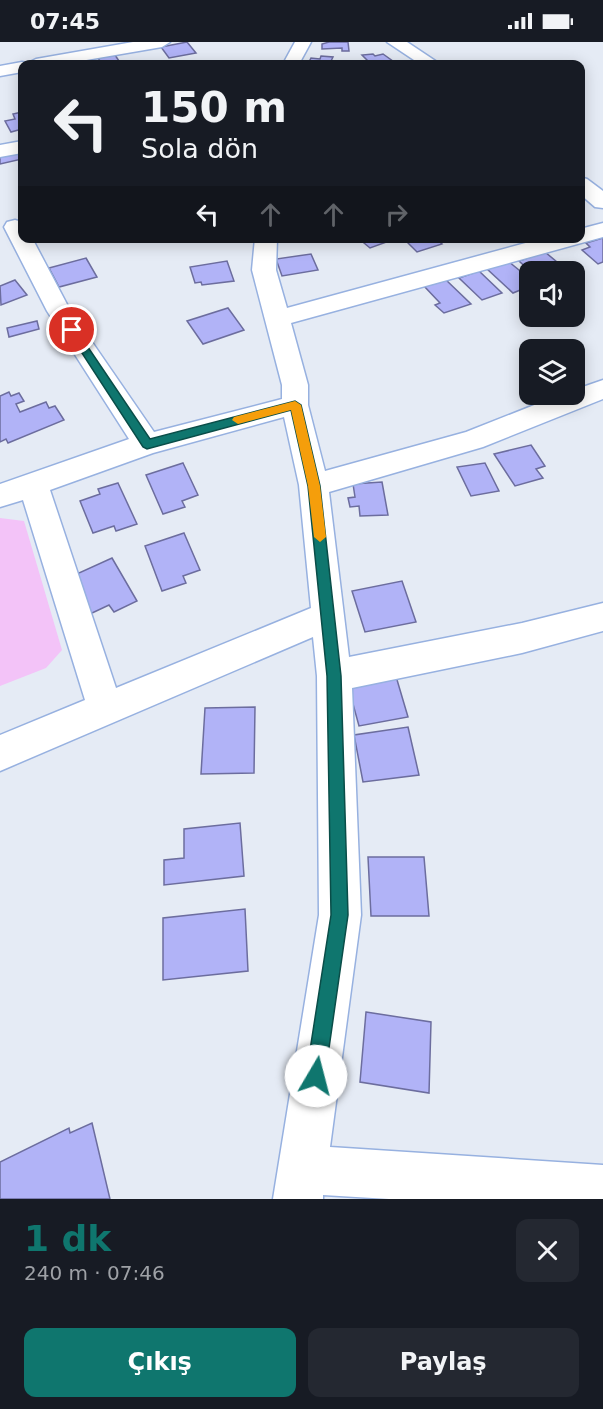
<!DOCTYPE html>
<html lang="tr">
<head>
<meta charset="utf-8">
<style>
  body { margin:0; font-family:"DejaVu Sans",sans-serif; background:#242831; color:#f1f3f6; height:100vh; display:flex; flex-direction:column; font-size:22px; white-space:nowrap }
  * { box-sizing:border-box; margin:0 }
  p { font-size:20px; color:#9ea1a6 }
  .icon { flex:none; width:33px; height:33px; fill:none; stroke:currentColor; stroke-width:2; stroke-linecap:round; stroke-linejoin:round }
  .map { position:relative; height:1157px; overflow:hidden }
  .side { display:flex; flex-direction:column; background:#171b24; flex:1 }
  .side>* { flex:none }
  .guide { position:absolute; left:18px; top:18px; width:567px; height:183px; border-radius:12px; box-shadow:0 3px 15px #0003; background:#171b24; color:#f1f3f6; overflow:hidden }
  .tools { position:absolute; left:519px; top:219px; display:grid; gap:12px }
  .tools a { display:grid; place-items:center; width:66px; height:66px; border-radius:12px; background:#171b24; box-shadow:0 3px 15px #0003; font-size:30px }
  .pin { position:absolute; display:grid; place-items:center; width:51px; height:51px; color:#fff; margin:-26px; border:3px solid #fff; border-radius:50%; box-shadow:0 2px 6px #0007 }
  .me { position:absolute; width:66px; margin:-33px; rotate:8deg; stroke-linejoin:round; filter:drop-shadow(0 0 4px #0008) }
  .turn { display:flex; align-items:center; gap:21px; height:126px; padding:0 24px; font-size:27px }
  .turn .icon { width:78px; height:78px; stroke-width:2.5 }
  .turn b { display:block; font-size:42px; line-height:51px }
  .lanes { display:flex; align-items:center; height:57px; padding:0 24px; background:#0003; justify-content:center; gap:30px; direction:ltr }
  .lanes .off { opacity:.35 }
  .round { display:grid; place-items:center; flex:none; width:63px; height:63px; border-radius:12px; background:#242831 }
  .head { display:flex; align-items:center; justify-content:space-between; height:102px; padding:0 24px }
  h1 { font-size:36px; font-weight:700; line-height:45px; color:#0f766e }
  .primary-button { display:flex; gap:12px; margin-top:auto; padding:12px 24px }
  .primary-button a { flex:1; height:69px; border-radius:12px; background:#0f766e; color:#fff; font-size:24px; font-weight:700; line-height:69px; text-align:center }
  .primary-button a+a { background:#242831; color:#f1f3f6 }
  .status { display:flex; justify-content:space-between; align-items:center; height:42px; padding:0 30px; background:#171b24; direction:ltr }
  .status svg { height:16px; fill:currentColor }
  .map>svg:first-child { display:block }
  .green { fill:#f3c3f8 }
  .building { fill:#b1b3f7; stroke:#6c6d9e; stroke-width:1.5 }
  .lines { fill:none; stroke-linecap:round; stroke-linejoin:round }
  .minor-casing { stroke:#97b1e0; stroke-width:3 }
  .minor { fill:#fff; fill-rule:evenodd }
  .route { fill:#0f766e; stroke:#0a4d48; stroke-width:1.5 }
  .slow { fill:#f59e0b }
</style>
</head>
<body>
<div class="status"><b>07:45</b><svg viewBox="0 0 49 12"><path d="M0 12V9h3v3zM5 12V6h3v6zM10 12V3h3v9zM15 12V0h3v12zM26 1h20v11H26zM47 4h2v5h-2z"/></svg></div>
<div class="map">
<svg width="603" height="1157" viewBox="0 0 603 1157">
  <rect width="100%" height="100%" fill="#e5ebf5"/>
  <path class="green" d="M0 476 24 479 62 608 46 626 0 644Z"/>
  <g class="building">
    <path d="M187 0 196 11 169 16 161 5Z"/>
    <path d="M329 0H348L349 9H342V6L322 7V2Z"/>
    <path d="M373 12 375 14 383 12 397 22H369L375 21 372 19H368L362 13Z"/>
    <path d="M115 13 121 22H102L98 16Z"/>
    <path d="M321 14 333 15 330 21 308 22 311 16 320 17Z"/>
    <path d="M22 70V87L11 90 5 79 15 77 13 72Z"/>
    <path d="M21 107 22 117 0 122V111Z"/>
    <path d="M358 196H394L395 197 370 206Z"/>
    <path d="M403 196H436L442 202 417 210Z"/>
    <path d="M603 196V220L598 222 582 208 590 205 586 201Z"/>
    <path d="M545 210 569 230H531L519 219Z"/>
    <path d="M311 212 318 228 282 234 276 217Z"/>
    <path d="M86 216 97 235 59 245 49 226Z"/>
    <path d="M227 219 234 239 202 243 201 240 195 241 190 225Z"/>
    <path d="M508 219 530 237V244L513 251 486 226Z"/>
    <path d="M479 229 502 251 482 258 459 236Z"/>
    <path d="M445 237 471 262 444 271 435 263 440 261 424 244Z"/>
    <path d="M15 238 27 253 1 263 0 244Z"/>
    <path d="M228 266 244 288 203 302 187 279Z"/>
    <path d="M37 279 39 287 9 295 7 286Z"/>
    <path d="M9 350 11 354 19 351 24 359 16 362 20 370 46 360 49 366 55 364 64 378 8 401 6 397 0 400V354Z"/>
    <path d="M531 403 545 424 536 427 543 436 515 444 494 412Z"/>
    <path d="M183 421 198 453 182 459 185 465 163 472 146 433Z"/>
    <path d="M485 421 499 449 471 454 457 425Z"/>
    <path d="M382 440 388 473 360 474 359 464 350 465 348 456 355 455 353 442Z"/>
    <path d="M118 441 137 482 116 489 114 484 93 491 80 459 100 452 98 447Z"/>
    <path d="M184 491 200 528 183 534 186 541 162 549 145 504Z"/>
    <path d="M112 516 137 559 114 570 109 563 90 572 70 535Z"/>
    <path d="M402 539 416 580 365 590 352 549Z"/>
    <path d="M395 631 408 675 359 684 347 640Z"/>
    <path d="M255 665 254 731 201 732 205 666Z"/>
    <path d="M408 685 419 733 363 740 354 693Z"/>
    <path d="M240 781 244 834 164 843V818L184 816V787Z"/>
    <path d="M368 815H424L429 874H371Z"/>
    <path d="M245 867 248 929 163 938V876Z"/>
    <path d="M366 970 431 980 429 1051 360 1040Z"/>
    <path d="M92 1081 110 1157H0V1120L69 1086 70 1091Z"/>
  </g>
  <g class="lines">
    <defs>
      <g id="minor">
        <path d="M133 0H170L162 5 63 22H22V30L0 34V24L22 20 28 21 36 17Z"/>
        <path d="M295 0H311L299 22H283Z"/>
        <path d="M387 0H407L440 22H420Z"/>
        <path d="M22 99V111L0 115V103Z"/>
        <path d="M580 135 587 137 603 149V166L595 165 580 152Z"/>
        <path d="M15 178 22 180V196H32L70 268 154 390 282 357V343L252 228 255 196H277L276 228 287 266 544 196H580V187L603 181V195L291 281 308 343V363L325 429 466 390 562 352H574V348L603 338V357L483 405 329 450 349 615 522 581 603 561V589L522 611 352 646 361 873 330 1105 603 1123V1157H389L323 1153V1157H273L319 873 317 634 313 595 0 729V693L85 658 23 458 0 465V442L129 397 47 269 4 185 7 180ZM284 375 299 443 311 566 116 646 50 448 153 411Z"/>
      </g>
    </defs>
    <use href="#minor" class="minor-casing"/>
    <use href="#minor" class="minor"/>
  </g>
  <path class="route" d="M72 285 75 286 150 397 295 359 301 363 320 444 341 634 348 873 325 1034 322 1041 316 1044 309 1041 306 1034 331 873 327 634 308 444 291 368 147 407 143 405 67 288Z"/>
  <path class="slow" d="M295 359 301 363 320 444 326 495 320 500 314 495 308 444 291 368 238 382 232 378 234 375Z"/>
</svg>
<div class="tools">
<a><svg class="icon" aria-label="sound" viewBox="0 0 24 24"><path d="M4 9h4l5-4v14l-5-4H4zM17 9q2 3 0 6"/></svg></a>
<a><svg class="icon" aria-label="layers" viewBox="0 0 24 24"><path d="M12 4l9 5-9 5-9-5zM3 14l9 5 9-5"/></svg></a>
</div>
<div class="pin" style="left:72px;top:288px;background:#d93025"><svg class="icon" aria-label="arrive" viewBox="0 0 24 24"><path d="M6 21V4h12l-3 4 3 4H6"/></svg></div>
<svg class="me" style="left:316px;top:1034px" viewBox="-20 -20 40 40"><circle r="19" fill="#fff"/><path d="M0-13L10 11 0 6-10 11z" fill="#0f766e"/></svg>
<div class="guide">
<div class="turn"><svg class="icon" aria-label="left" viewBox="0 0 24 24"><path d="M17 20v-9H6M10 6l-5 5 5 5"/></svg><div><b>150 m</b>Sola dön</div></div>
<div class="lanes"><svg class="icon" aria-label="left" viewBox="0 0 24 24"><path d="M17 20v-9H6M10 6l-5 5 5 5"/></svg><svg class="icon off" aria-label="ahead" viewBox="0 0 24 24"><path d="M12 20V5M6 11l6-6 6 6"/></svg><svg class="icon off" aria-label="ahead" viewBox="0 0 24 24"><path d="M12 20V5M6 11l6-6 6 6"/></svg><svg class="icon off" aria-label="right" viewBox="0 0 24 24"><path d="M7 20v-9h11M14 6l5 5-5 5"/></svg></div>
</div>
</div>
<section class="side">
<div class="head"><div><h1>1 dk</h1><p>240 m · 07:46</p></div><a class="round"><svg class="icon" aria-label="close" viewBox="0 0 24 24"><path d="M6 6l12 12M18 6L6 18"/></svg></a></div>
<div class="primary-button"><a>Çıkış</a><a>Paylaş</a></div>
</section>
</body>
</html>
